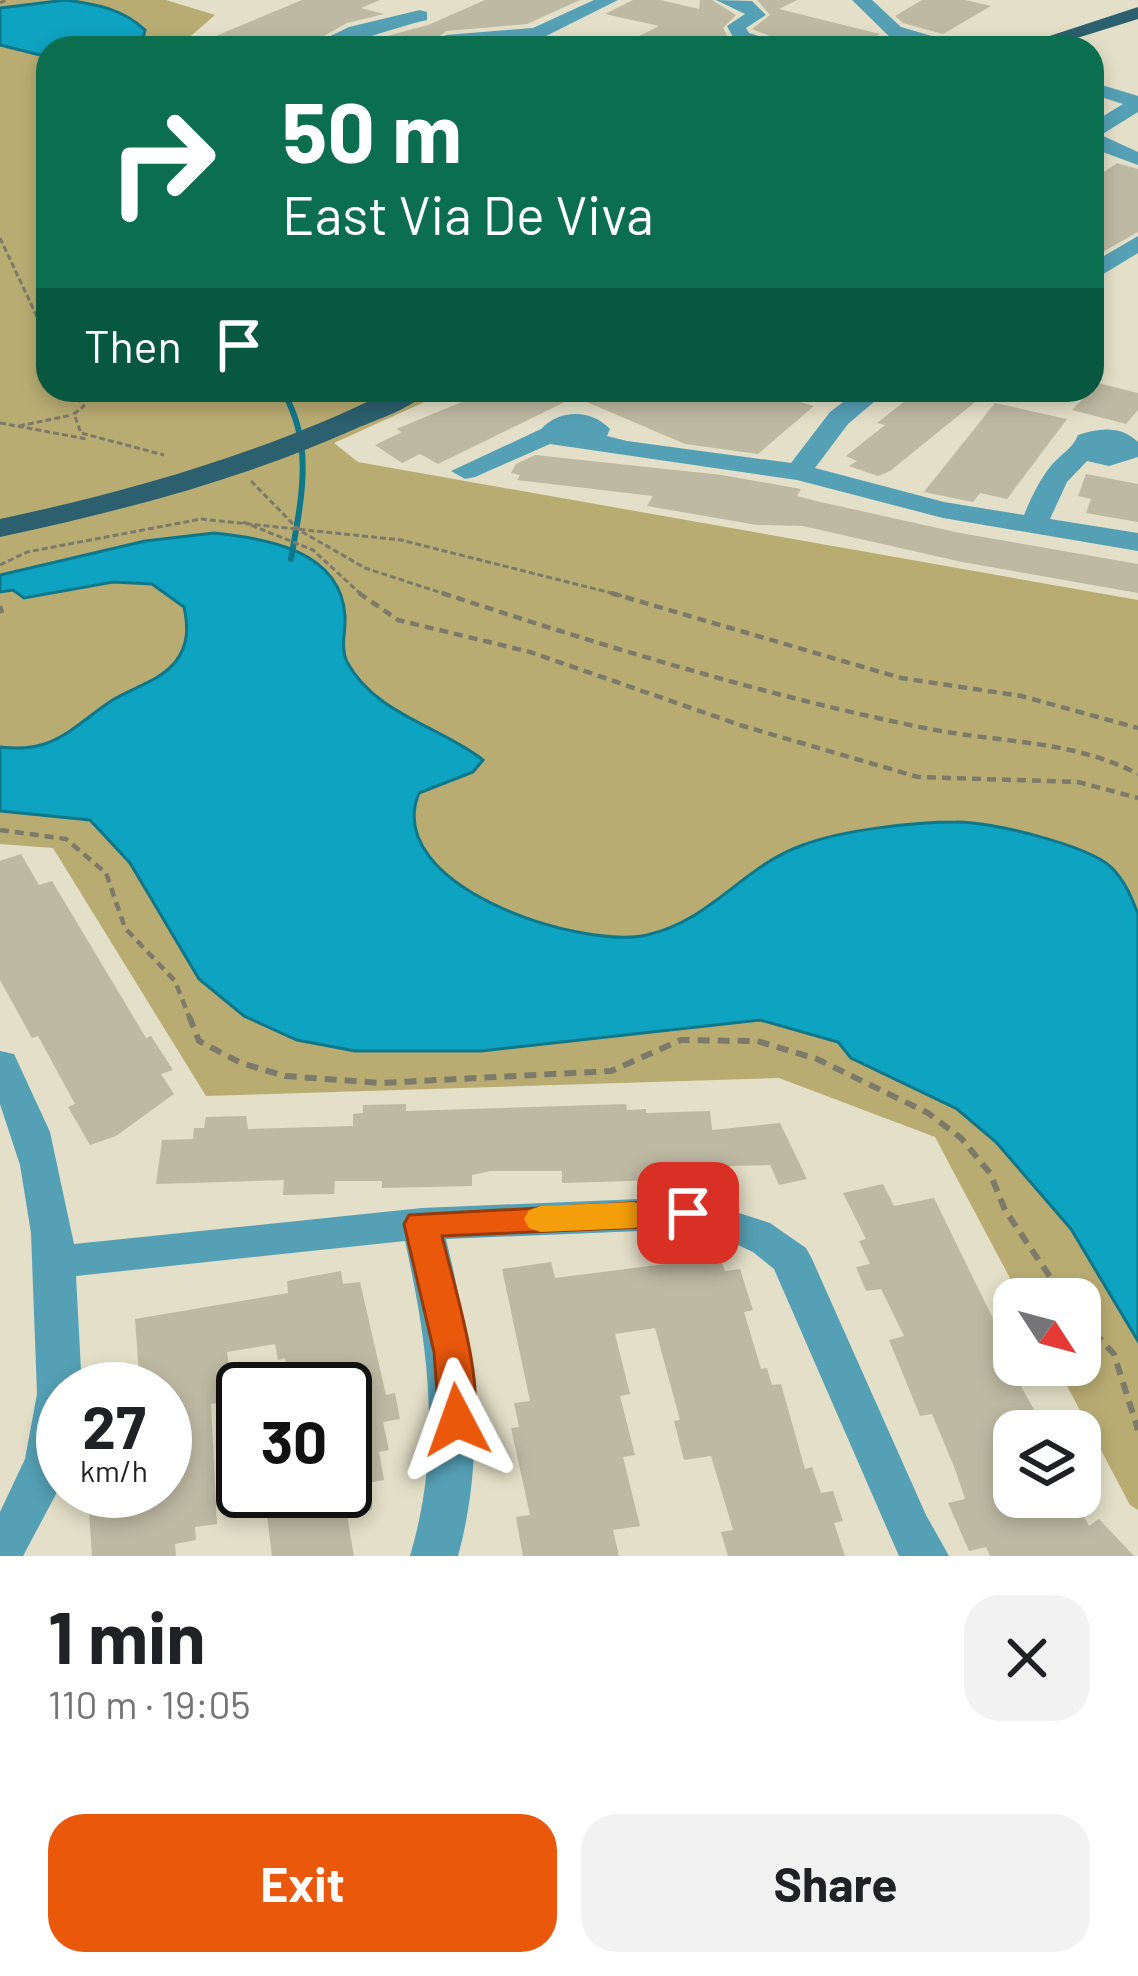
<!DOCTYPE html>
<html lang="en">
<head>
<meta charset="utf-8">
<style>
  body { margin:0; font-family:Barlow,sans-serif; background:#f2f2f2; color:#202124; height:100vh; display:flex; flex-direction:column; font-size:45px; white-space:nowrap }
  * { box-sizing:border-box; margin:0 }
  p { font-size:39px; color:#757577 }
  .icon { flex:none; width:66px; height:66px; fill:none; stroke:currentColor; stroke-width:2; stroke-linecap:round; stroke-linejoin:round }
  .map { position:relative; height:1556px; overflow:hidden }
  .panel { display:flex; flex-direction:column; background:#fff; flex:1 }
  .panel>* { flex:none }
  .hud { position:absolute; left:36px; top:36px; width:1068px; height:366px; border-radius:36px; box-shadow:0 6px 18px #0003; background:#0b6e4f; color:#fff; overflow:hidden }
  .needle { width:78px; rotate:126deg }
  .tools { position:absolute; left:993px; top:1278px; display:grid; gap:24px }
  .tools a { display:grid; place-items:center; width:108px; height:108px; border-radius:24px; background:#fff; box-shadow:0 6px 18px #0003; font-size:60px }
  .speed { position:absolute; left:36px; top:1362px; display:flex; gap:24px; font-size:60px; font-weight:700; text-align:center }
  .speed>* { display:grid; place-content:center; width:156px; height:156px; border-radius:50%; background:#fff; box-shadow:0 6px 18px #0003; line-height:1 }
  .speed small { font-size:30px; font-weight:400 }
  .speed .limit { border:6px solid #111; border-radius:18px; background:#fff; color:#111 }
  .pin { position:absolute; display:grid; place-items:center; width:102px; height:102px; color:#fff; margin:-51px; border-radius:24px; box-shadow:0 6px 18px #0006 }
  .me { position:absolute; width:132px; margin:-66px; rotate:356deg; stroke-linejoin:round; filter:drop-shadow(0 0 9px #0008) }
  .turn { display:flex; align-items:center; gap:42px; height:252px; padding:0 48px; font-size:54px }
  .turn .icon { width:156px; height:156px; stroke-width:2.5 }
  .turn b { display:block; font-size:84px; line-height:102px }
  .then { display:flex; align-items:center; height:114px; padding:0 48px; background:#0003; gap:24px; font-size:45px }
  .round { display:grid; place-items:center; flex:none; width:126px; height:126px; border-radius:36px; background:#f2f2f2 }
  .summary { display:flex; align-items:center; justify-content:space-between; height:204px; padding:0 48px }
  h1 { font-size:72px; font-weight:700; line-height:90px }
  .action { display:flex; gap:24px; margin-top:auto; padding:24px 48px }
  .action a { flex:1; height:138px; border-radius:36px; background:#ea580c; color:#fff; font-size:48px; font-weight:700; line-height:138px; text-align:center }
  .action a+a { background:#f2f2f2; color:#202124 }
  .map>svg:first-child { display:block }
  .green { fill:#b9ac73 }
  .water { fill:#0fa3c2; stroke:#0f778a; stroke-width:3 }
  .lines { fill:none; stroke-linecap:round; stroke-linejoin:round }
  .stream { stroke:#0f778a; stroke-width:6 }
  .building { fill:#beb9a3 }
  .path-far2 { stroke:#7d7a6a; stroke-width:3; stroke-dasharray:6 3; stroke-linecap:butt }
  .path-far1 { stroke:#7d7a6a; stroke-width:4.5; stroke-dasharray:9 6; stroke-linecap:butt }
  .path { stroke:#7d7a6a; stroke-width:6; stroke-dasharray:12 8; stroke-linecap:butt }
  .minor { fill:#56a0b5; fill-rule:evenodd }
  .major { fill:#2c606e; fill-rule:evenodd }
  .route { fill:#ea580c; stroke:#983908; stroke-width:3 }
  .slow { fill:#f59e0b }
</style>
</head>
<body>
<div class="map">
<svg width="1138" height="1556" viewBox="0 0 1138 1556">
  <rect width="100%" height="100%" fill="#e3dfc8"/>
  <path class="green" d="M0 0H166L215 15 177 48H48V390H451L334 443 358 462 1138 600V1510L1130 1505 1056 1365H1080V1299H1021L935 1137 779 1078 206 1096 53 848 0 844Z"/>
  <g class="water">
    <path d="M66 0C96 4 123 9 145 30L141 48H48V57L0 45V8Z"/>
    <path d="M214 533C265 538 341 550 345 616 346 631 340 647 347 662 376 715 440 726 483 760L473 772 419 793C381 885 579 950 647 935 712 920 743 866 803 845 842 830 914 822 956 822 989 821 1087 845 1111 867 1125 881 1131 896 1138 914V1341L1071 1229 996 1142 957 1109 851 1058 838 1042 760 1020 481 1051H355L297 1040 244 1016 199 979 130 863 90 820 0 811V747C54 754 71 728 111 701 131 688 161 681 176 661 189 644 188 626 184 607L152 584 113 582 24 598 13 590 0 592V575L145 541Z"/>
  </g>
  <g class="lines">
    <path class="stream" d="M282 390C315 443 301 501 291 559"/>
  </g>
  <g class="building">
    <path d="M302 0H380L361 8 384 14 347 23 302 48H187Z"/>
    <path d="M485 0H580L527 24 446 31 426 48H343L428 25Z"/>
    <path d="M633 0H660L699 9 700 0H712L736 15 723 28 731 43 744 48H615L659 26 605 14Z"/>
    <path d="M757 0H797L779 9 880 34 855 48 809 44 808 48H800L752 29 770 15Z"/>
    <path d="M922 0H965L991 6 943 34 903 23 895 16Z"/>
    <path d="M1117 163 1138 169V232L1092 258V180Z"/>
    <path d="M1098 383 1138 393V410L1126 424 1072 410Z"/>
    <path d="M491 390H787L807 396 800 402 814 406 758 454 685 444 575 397 438 464 420 454 402 463 375 445 402 432 396 429Z"/>
    <path d="M919 390H990L890 471 878 476 849 466 857 461 846 456 885 425 877 423Z"/>
    <path d="M995 403 1067 419 1007 499 980 493 973 502 924 492Z"/>
    <path d="M535 455 722 475 801 489 797 496 816 501 960 533 1138 564V593L962 562 803 526 757 525 647 506 653 496 517 480 520 475 511 473 516 464Z"/>
    <path d="M1086 474 1138 484V522L1086 513 1091 499 1078 496Z"/>
    <path d="M21 854 39 885 52 881 146 1038 151 1036 173 1070 161 1074 174 1094 116 1136 90 1145 68 1107 75 1104 38 1036 32 1038 0 980V861Z"/>
    <path d="M406 1104V1111L626 1104 627 1110 646 1109V1113L710 1111 712 1130 780 1123 807 1179 779 1185 770 1165 730 1166 731 1178 562 1183V1171H490L472 1175V1186L382 1188V1181H335L334 1194 283 1195 284 1180 156 1184 162 1140 193 1139 194 1128H204L206 1117 246 1116 248 1129 353 1126V1114L363 1113V1105Z"/>
    <path d="M883 1184 894 1206 934 1198 1022 1378 1017 1379 1046 1431H1014V1497H1073L1089 1526 1099 1519 1134 1556H990L986 1547 969 1551 948 1503 965 1499 955 1469 932 1414 920 1416 889 1340 904 1336 881 1289 866 1291 856 1267 870 1264 859 1241 866 1239 843 1193Z"/>
    <path d="M720 1257 725 1271 740 1269 753 1310 744 1312 761 1369 767 1368 772 1385 781 1384 805 1469 812 1467 821 1493 833 1491 843 1521 834 1523 845 1556H728L721 1532 733 1530 711 1456 684 1460 674 1421 680 1420 655 1328 615 1334 630 1394 620 1396 635 1455 623 1457 640 1526 613 1530 619 1556H523L516 1517 530 1515 511 1428 519 1427 514 1403 530 1401 502 1269 551 1262 555 1278Z"/>
    <path d="M341 1271 343 1284 360 1282 386 1395 395 1393 400 1419 383 1422 389 1450 379 1452 384 1480 368 1483 372 1510 347 1515 354 1556H272L264 1491H345V1389L289 1387 285 1358 278 1360 275 1344 227 1352 233 1401 211 1404 217 1524 195 1527 196 1540 175 1544 176 1556H92L88 1497 165 1491V1389H140L135 1319 288 1293 287 1281Z"/>
  </g>
  <g class="lines">
    <g class="path-far2">
      <path d="M0 3 6 0"/>
      <path d="M0 238 48 340"/>
      <path d="M72 390 84 406 74 414 81 433 164 455"/>
      <path d="M0 423 87 439"/>
      <path d="M19 426 72 415"/>
      <path d="M251 481 299 530 365 568 451 596"/>
      <path d="M243 522 313 550 363 596"/>
      <path d="M0 565 27 552 201 519 401 540 623 596"/>
    </g>
    <g class="path-far1">
      <path d="M359 593 398 620 530 652 743 726 918 777 1078 782 1138 798"/>
      <path d="M442 593C601 645 761 695 925 728 997 743 1071 739 1138 774"/>
      <path d="M611 593 901 678 1021 696 1138 728"/>
      <path d="M0 606 2 613"/>
      <path d="M0 830 66 839 106 873 125 928 175 981 190 1019"/>
    </g>
    <g class="path">
      <path d="M189 1016 199 1041 241 1063 285 1076 381 1083 611 1071 681 1040 757 1041 817 1059 928 1113 961 1138 990 1173 1005 1210 1065 1299"/>
      <path d="M1080 1317 1114 1354 1138 1430"/>
    </g>
    <g class="minor">
      <path d="M594 0H618L544 37 446 47 436 41 446 35 533 28Z"/>
      <path d="M716 0 752 1 766 15 746 28 749 33 796 48H763L735 41 727 26 745 14Z"/>
      <path d="M852 0H872L901 27 973 48 917 43 922 48H901Z"/>
      <path d="M420 10 427 12V20C387 29 346 48 306 48L349 27Z"/>
      <path d="M1092 82 1138 96V112L1101 135 1138 152V165L1092 148V123L1123 104 1092 94Z"/>
      <path d="M1138 236V253L1092 281V263Z"/>
      <path d="M859 390H888L848 424 815 468 944 502 1024 515C1031 498 1039 481 1050 467 1060 454 1072 450 1078 435 1099 428 1121 425 1138 442V457L1109 466 1087 461 1067 482 1050 519 1138 533V551L943 518 797 480 550 444 475 477 465 479 451 471 541 429C560 409 591 409 610 429L607 436 627 441 791 463 830 412Z"/>
      <path d="M0 1051 14 1054 50 1132 74 1244 422 1208 688 1197 770 1223 806 1248 812 1259 926 1515 949 1556H899L774 1269 753 1252 717 1235 688 1229 446 1239C472 1347 488 1446 458 1556H410C442 1448 429 1350 405 1241L76 1276 82 1389H63V1481L23 1556H0V1512L25 1459 37 1394 31 1233 20 1165 0 1104Z"/>
    </g>
    <g class="major">
      <path d="M1138 7V19L1045 48H1013Z"/>
      <path d="M392 390H428C412 409 378 419 355 429 241 480 121 511 0 537V519C136 490 267 452 392 390Z"/>
    </g>
  </g>
  <path class="route" d="M688 1200 701 1204 706 1213 701 1222 688 1225 442 1236C452 1279 489 1394 470 1431L457 1435 444 1431 439 1420 434 1352 404 1224 409 1215Z"/>
  <path class="slow" d="M634 1202 646 1206 651 1215 646 1224 634 1228 541 1232 529 1228 524 1219 529 1210 541 1206Z"/>
</svg>
<div class="tools">
<a><svg class="needle" viewBox="-14 -14 28 28"><path d="M0-13l5 13h-10z" fill="#e53935"/><path d="M0 13l5-13h-10z" fill="#757577"/></svg></a>
<a><svg class="icon" aria-label="layers" viewBox="0 0 24 24"><path d="M12 4l9 5-9 5-9-5zM3 14l9 5 9-5"/></svg></a>
</div>
<div class="speed"><div>27<small>km/h</small></div><div class="limit">30</div></div>
<div class="pin" style="left:688px;top:1213px;background:#d93025"><svg class="icon" aria-label="arrive" viewBox="0 0 24 24"><path d="M6 21V4h12l-3 4 3 4H6"/></svg></div>
<svg class="me" style="left:457px;top:1420px" viewBox="-20 -20 40 40"><path d="M0-17L14 15 0 8-14 15z" fill="#ea580c" stroke="#fff" stroke-width="4"/></svg>
<div class="hud">
<div class="turn"><svg class="icon" aria-label="right" viewBox="0 0 24 24"><path d="M7 20v-9h11M14 6l5 5-5 5"/></svg><div><b>50 m</b>East Via De Viva</div></div>
<div class="then">Then<svg class="icon" aria-label="arrive" viewBox="0 0 24 24"><path d="M6 21V4h12l-3 4 3 4H6"/></svg></div>
</div>
</div>
<section class="panel">
<div class="summary"><div><h1>1 min</h1><p>110 m · 19:05</p></div><a class="round"><svg class="icon" aria-label="close" viewBox="0 0 24 24"><path d="M6 6l12 12M18 6L6 18"/></svg></a></div>
<div class="action"><a>Exit</a><a>Share</a></div>
</section>
</body>
</html>
